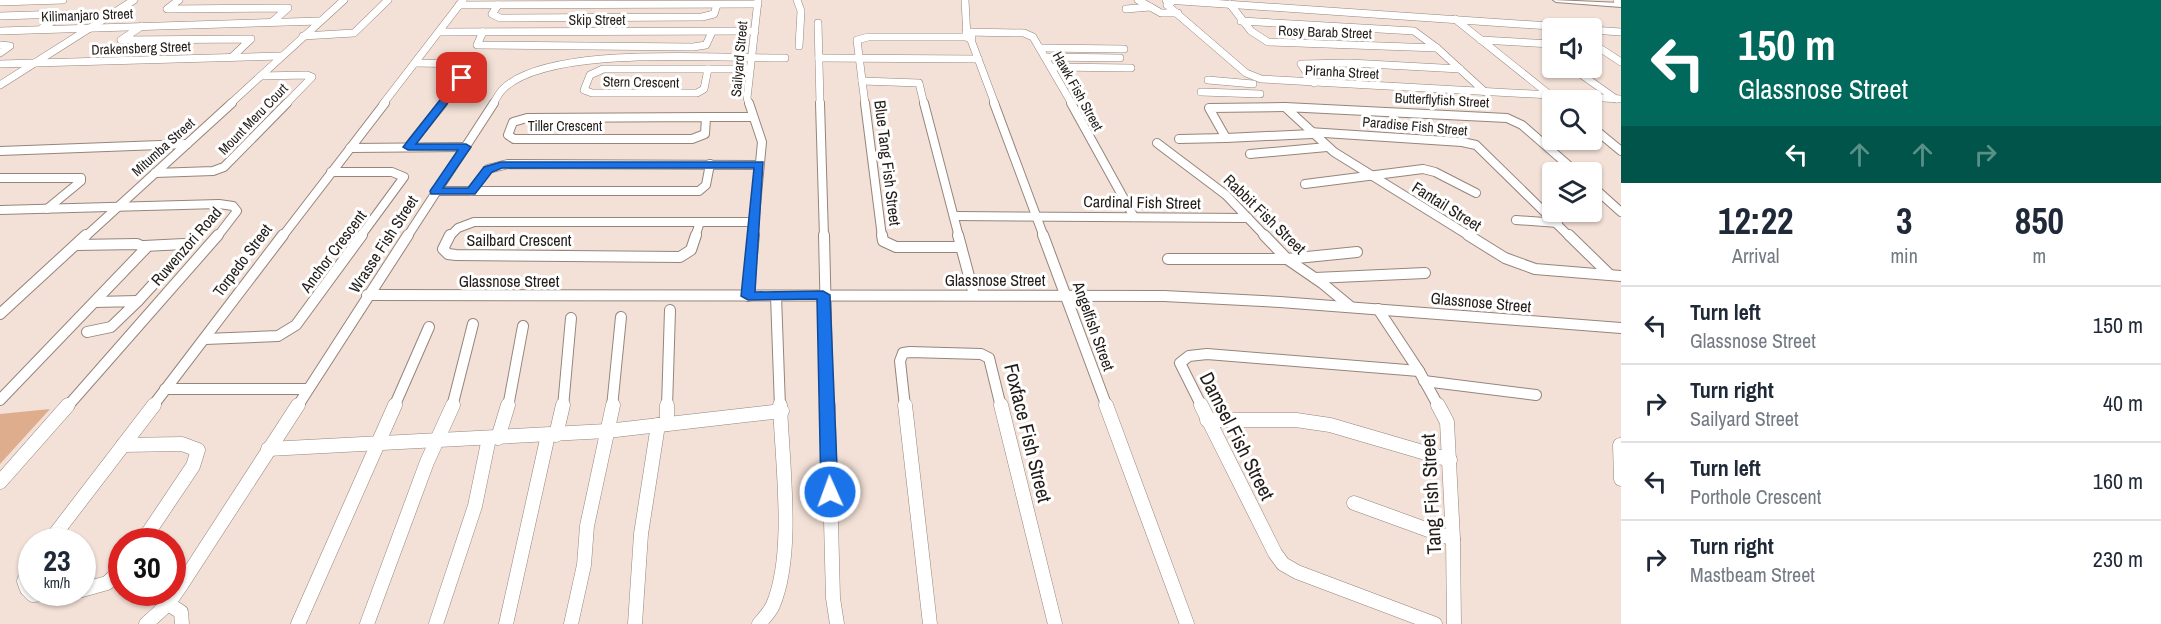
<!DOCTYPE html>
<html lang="en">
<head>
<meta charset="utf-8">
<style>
  body { margin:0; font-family:"Archivo Narrow",sans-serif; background:#f2f2f3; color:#1f2937; height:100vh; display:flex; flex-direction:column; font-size:22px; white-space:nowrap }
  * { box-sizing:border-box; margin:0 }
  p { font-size:20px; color:#747a83 }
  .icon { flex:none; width:33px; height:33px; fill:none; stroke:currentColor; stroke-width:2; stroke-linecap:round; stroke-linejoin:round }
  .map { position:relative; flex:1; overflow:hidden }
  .sheet { display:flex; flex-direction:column; background:#fff; width:540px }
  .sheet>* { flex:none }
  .banner { background:#00695c; color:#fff; overflow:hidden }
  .controls { position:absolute; left:1542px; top:18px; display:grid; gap:12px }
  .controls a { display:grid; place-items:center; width:60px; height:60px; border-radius:6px; background:#fff; box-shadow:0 2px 4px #0004; font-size:30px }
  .speed { position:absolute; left:18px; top:528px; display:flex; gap:12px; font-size:30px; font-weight:700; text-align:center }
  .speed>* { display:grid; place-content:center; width:78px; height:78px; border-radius:50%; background:#fff; box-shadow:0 2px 4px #0004; line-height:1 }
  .speed small { font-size:15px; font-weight:400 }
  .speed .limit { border:9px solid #d22; background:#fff; color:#111 }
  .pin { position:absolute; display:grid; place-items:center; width:51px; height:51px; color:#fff; margin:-26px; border-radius:12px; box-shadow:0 3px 9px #0006 }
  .me { position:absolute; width:66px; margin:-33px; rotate:358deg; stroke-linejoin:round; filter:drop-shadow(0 0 4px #0008) }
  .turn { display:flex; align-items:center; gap:21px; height:126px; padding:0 18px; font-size:27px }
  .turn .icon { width:78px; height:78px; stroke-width:2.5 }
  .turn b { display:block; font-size:42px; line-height:51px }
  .lanes { display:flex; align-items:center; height:57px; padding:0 18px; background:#0003; justify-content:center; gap:30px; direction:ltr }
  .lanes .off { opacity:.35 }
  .eta { display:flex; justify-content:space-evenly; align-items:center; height:102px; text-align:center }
  .eta b { font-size:36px; font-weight:700; line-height:42px }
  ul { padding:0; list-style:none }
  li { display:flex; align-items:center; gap:18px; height:78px; padding:0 18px; border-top:2px solid #e0e1e3 }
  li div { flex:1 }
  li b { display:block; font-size:22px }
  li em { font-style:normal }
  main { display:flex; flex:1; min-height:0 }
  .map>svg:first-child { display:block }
  .green { fill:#ddad8e }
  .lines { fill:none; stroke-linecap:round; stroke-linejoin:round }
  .minor-far3-casing { stroke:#95857b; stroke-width:8 }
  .minor-far2-casing { stroke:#95857b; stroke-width:10 }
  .minor-far1-casing { stroke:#95857b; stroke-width:12 }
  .minor-casing { stroke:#95857b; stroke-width:15 }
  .tertiary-casing { stroke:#95857b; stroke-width:2 }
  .minor-far3 { stroke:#fff; stroke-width:7 }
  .minor-far2 { stroke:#fff; stroke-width:8 }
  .minor-far1 { stroke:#fff; stroke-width:10 }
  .minor { stroke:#fff; stroke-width:14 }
  .tertiary { fill:#fff; fill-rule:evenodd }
  .route { fill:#1a73e8; stroke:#114b97; stroke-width:1.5 }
  .labels { text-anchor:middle; stroke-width:6; stroke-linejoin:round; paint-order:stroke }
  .far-street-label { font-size:14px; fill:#231d19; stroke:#fff }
  .street-label { font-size:16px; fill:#231d19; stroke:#fff }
  .near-street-label { font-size:20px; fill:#231d19; stroke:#fff }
</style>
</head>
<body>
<main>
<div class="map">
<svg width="1621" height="624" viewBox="0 0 1621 624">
  <rect width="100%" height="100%" fill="#f3e1d7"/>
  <path class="green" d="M50 409 0 464V414Z"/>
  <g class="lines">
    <defs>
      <g id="minor-far3">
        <path d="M179 0 167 9 288 8 272 22"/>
        <path d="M797 0 801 11 799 46"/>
        <path d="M965 0 967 37 971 40 995 104"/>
        <path d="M1138 0 1161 13H1178"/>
        <path d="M1166 0 1579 28"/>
        <path d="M1617 0H1621"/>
        <path d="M1173 1 1167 5 1246 73 1261 79 1621 99"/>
        <path d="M0 2 63 0"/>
        <path d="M1230 4 1251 31 1268 42 1437 48"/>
        <path d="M459 5 758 4"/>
        <path d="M498 5 492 14 500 18 702 17 714 14 717 5"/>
        <path d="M1126 9 1150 7"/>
        <path d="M0 16 64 14 42 28"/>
        <path d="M1455 19 1550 95"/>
        <path d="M1241 21 1414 31 1437 48 1485 92"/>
        <path d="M818 23 820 104"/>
        <path d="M142 26 121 40 251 39 232 57"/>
        <path d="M1592 30 1621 32"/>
        <path d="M0 31 320 21"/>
        <path d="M439 32 755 31"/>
        <path d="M483 32 477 45 693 47 706 45 712 32"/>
        <path d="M966 32 1024 33 1033 37 1072 104"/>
        <path d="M303 36 354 33 388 0"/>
        <path d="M1481 40 1552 44"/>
        <path d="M1592 43 1621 62"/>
        <path d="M0 45 10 46 0 53"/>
        <path d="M1040 48 1124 49"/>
        <path d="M1045 57 1120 58"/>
        <path d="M819 58 978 59"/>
        <path d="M416 63 469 64 471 68 442 104"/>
        <path d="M0 64 282 56"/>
        <path d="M1051 67 1131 68"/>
        <path d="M1572 68 1616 99"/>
        <path d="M603 69H708L704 89 697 93H592L584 90 590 75Z"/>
        <path d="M708 69H749"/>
        <path d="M261 76 307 75 312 77 286 104"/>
        <path d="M1208 80 1253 84"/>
        <path d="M862 81 919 83 924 104"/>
        <path d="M1314 83 1301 64 1350 63 1460 69"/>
        <path d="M0 85 134 0"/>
        <path d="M1201 92 1260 94"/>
        <path d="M230 104 344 0"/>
        <path d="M383 104 463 0"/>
        <path d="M493 104C496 99 499 93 503 89 549 44 720 59 785 58"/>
        <path d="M749 104 747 98 758 0"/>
        <path d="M865 104 857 40 868 37H972"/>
      </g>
      <g id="minor-far2">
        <path d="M749 103 762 142 753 237"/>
        <path d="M820 103 824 237"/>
        <path d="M865 103 882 237"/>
        <path d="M924 103 959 237"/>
        <path d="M994 103 1044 237"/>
        <path d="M1071 103 1134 217"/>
        <path d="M1285 107 1209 108 1226 138 1312 134"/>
        <path d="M706 117 705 134 692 139H514L508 135 513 122 527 118Z"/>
        <path d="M706 117H753"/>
        <path d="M1592 127 1621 151"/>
        <path d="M1309 132 1462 142 1476 145 1570 237"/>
        <path d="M1179 139 1226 138"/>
        <path d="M1157 143 1226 195 1266 237"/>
        <path d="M408 147 443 103"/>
        <path d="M350 148 466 147"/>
        <path d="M0 151 187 144"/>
        <path d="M1250 154 1327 147"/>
        <path d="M331 172H392L404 177 360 237"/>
        <path d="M155 173 213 171 224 167 287 103"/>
        <path d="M0 178H81V181L47 209"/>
        <path d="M1305 184 1423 169 1435 172 1476 193"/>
        <path d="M1592 186 1621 212"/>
        <path d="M435 191H699L706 185 710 164"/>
        <path d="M471 191 488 169 508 164 759 165"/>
        <path d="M0 210 219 204 233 206 237 211 217 237"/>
        <path d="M954 216 1248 218"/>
        <path d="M1516 220 1558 223"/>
        <path d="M700 222H754"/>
        <path d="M85 237 232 103"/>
        <path d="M282 237 385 103"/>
        <path d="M407 237 494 103"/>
        <path d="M449 237 458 228 474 222H700"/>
        <path d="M695 237 700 222"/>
        <path d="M1471 237 1334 152 1285 107 1507 118 1522 125 1576 172"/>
      </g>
      <g id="minor-far1">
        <path d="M450 235 443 249 448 254 456 255 680 257 691 250 696 235"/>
        <path d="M824 235 828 407"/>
        <path d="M882 235 883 241 896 247H961"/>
        <path d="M958 235 974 295"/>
        <path d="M1043 235 1107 407"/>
        <path d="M1264 235 1287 259 1322 283 1351 307"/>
        <path d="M1468 235 1505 258 1535 269 1621 276"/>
        <path d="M1569 235 1610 275"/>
        <path d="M1168 259H1287L1357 252"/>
        <path d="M1315 278 1425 273"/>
        <path d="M367 295 1164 296 1280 302 1621 328"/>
        <path d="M748 296 754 235"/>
        <path d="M776 296 780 407"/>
        <path d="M138 301 188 246 184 244 144 246"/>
        <path d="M1378 309 1419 371 1439 407"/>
        <path d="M0 314 86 235"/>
        <path d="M87 332 111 327 138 301 95 302"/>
        <path d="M205 339 278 336 296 325 362 235"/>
        <path d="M1424 381 1536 395"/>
        <path d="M165 389H308"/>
        <path d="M0 400 146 248 137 244 76 245"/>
        <path d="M67 407 218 235"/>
        <path d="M152 407 283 235"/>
        <path d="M297 407 408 235"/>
        <path d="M394 407 429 327"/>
        <path d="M452 407 473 324"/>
        <path d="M508 407 523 326"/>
        <path d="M563 407 571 318"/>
        <path d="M612 407 621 317"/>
        <path d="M667 407 670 310"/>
        <path d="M905 407 900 361 903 353 910 352 981 354 989 358 1001 407"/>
        <path d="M1202 407 1180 363 1189 356 1207 354 1419 371"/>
      </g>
      <g id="minor">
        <path d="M828 405 833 598 837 624"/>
        <path d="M905 405 930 624"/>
        <path d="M1001 405 1055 624"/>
        <path d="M1106 405 1187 624"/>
        <path d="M1201 405 1275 553 1283 564 1297 572 1435 624"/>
        <path d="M1438 405 1447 422 1453 539 1454 624"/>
        <path d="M1207 420H1296L1330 425 1450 460"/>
        <path d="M667 424V405"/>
        <path d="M556 435 563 405"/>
        <path d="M498 438 508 405"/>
        <path d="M123 445 182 444 198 450 193 466 142 542"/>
        <path d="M1620 445 1621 479"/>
        <path d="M268 449 607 431 782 411"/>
        <path d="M0 482 68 405"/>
        <path d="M1354 503 1453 539"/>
        <path d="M49 542 154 405"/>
        <path d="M32 566 24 581 27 589 33 595 68 592"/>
        <path d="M82 590 107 583 122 569"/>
        <path d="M168 604 181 612 182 624"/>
        <path d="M146 624 168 604 180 587 298 405"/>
        <path d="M298 624 395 405"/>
        <path d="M367 624 427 462 453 405"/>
        <path d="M436 624 475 506 489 438"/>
        <path d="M506 624 548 435"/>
        <path d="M571 624 584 565 587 526 613 405"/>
        <path d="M635 624 641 534 658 425"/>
        <path d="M759 624C764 618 770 612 773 605 795 553 782 462 780 405"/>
      </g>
      <path id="tertiary" d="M1553 0 1621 3V7L1556 2Z"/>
    </defs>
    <use href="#minor-far3" class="minor-far3-casing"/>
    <use href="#minor-far2" class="minor-far2-casing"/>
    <use href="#minor-far1" class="minor-far1-casing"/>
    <use href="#minor" class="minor-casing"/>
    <use href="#tertiary" class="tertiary-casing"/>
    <use href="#minor-far3" class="minor-far3"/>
    <use href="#minor-far2" class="minor-far2"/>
    <use href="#minor-far1" class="minor-far1"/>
    <use href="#minor" class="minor"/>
    <use href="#tertiary" class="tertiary"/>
  </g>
  <path class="route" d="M462 75 467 78 416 144H466L471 147 443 188H468L484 167 501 162H763L755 292 823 291 830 295 838 492 836 496 830 498 824 496 821 492 817 299 748 300 741 296 754 168H502L492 172 475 194H431L430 191 458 150H408L403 147 459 76Z"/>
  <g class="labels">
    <g class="far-street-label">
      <text transform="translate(87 15) rotate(-2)" y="5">Kilimanjaro Street</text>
      <text x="597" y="25">Skip Street</text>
      <text transform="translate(1325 32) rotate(2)" y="5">Rosy Barab Street</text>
      <text transform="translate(141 48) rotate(-2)" y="5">Drakensberg Street</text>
      <text transform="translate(739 59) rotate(-85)" y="5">Sailyard Street</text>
      <text transform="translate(1342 72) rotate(3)" y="5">Piranha Street</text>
      <text transform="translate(641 82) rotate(1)" y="5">Stern Crescent</text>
      <text transform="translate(1078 91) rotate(61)" y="5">Hawk Fish Street</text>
      <text transform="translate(1442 100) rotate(3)" y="5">Butterflyfish Street</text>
      <text transform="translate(253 119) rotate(-46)" y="5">Mount Meru Court</text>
      <text x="565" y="131">Tiller Crescent</text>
      <text transform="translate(1415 126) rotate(5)" y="5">Paradise Fish Street</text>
      <text transform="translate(163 147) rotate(-42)" y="5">Mitumba Street</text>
    </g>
    <g class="street-label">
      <text transform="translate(888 163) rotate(83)" y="6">Blue Tang Fish Street</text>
      <text transform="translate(1142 202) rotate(1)" y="6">Cardinal Fish Street</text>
      <text transform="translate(1447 206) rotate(32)" y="6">Fantail Street</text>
      <text transform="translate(1265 214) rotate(44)" y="6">Rabbit Fish Street</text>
      <text x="519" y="246">Sailbard Crescent</text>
      <text transform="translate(383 244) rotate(-57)" y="6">Wrasse Fish Street</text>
      <text transform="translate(186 246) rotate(-49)" y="6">Ruwenzori Road</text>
      <text transform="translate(333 251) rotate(-53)" y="6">Anchor Crescent</text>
      <text transform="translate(242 260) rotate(-53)" y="6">Torpedo Street</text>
      <text x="995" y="286">Glassnose Street</text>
      <text x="509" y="287">Glassnose Street</text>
      <text transform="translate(1481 302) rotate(5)" y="6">Glassnose Street</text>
      <text transform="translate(1094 326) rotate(70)" y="6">Angelfish Street</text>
    </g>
    <g class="near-street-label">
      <text transform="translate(1028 433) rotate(76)" y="7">Foxface Fish Street</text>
      <text transform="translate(1237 436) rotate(63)" y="7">Damsel Fish Street</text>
      <text transform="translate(1431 494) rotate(-93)" y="7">Tang Fish Street</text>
    </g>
  </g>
</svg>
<div class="controls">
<a><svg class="icon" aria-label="sound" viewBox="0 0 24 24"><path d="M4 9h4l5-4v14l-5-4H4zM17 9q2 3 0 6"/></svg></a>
<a><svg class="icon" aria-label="search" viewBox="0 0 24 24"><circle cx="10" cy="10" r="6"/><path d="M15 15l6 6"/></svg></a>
<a><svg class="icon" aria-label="layers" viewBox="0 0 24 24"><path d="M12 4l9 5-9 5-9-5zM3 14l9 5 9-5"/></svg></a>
</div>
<div class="speed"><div>23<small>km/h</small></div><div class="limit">30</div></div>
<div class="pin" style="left:462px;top:78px;background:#d93025"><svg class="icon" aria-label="arrive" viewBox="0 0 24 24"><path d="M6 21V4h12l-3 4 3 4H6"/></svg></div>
<svg class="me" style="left:830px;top:492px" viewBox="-20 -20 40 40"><circle r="17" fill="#1a73e8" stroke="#fff" stroke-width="3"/><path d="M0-11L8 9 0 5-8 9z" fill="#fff"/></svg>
</div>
<section class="sheet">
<div class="banner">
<div class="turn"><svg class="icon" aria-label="left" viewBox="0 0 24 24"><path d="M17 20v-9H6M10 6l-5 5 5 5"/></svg><div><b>150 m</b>Glassnose Street</div></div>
<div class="lanes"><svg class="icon" aria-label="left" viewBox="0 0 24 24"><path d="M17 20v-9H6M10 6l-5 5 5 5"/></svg><svg class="icon off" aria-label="ahead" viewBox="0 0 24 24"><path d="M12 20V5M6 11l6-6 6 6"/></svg><svg class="icon off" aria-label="ahead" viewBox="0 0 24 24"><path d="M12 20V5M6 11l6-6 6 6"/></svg><svg class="icon off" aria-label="right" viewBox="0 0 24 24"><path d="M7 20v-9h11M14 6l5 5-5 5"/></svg></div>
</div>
<div class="eta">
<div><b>12:22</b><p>Arrival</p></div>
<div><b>3</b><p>min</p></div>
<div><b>850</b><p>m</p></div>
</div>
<ul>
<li><svg class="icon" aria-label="left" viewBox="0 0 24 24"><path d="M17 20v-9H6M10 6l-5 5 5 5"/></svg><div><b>Turn left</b><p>Glassnose Street</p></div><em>150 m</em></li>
<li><svg class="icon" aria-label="right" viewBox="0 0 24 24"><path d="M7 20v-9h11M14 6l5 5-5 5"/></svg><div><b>Turn right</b><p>Sailyard Street</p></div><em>40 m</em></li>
<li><svg class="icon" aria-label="left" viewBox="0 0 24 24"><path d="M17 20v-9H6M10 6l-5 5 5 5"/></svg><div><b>Turn left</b><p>Porthole Crescent</p></div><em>160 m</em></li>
<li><svg class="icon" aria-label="right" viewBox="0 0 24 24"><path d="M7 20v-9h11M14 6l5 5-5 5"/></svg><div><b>Turn right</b><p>Mastbeam Street</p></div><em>230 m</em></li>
</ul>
</section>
</main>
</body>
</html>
